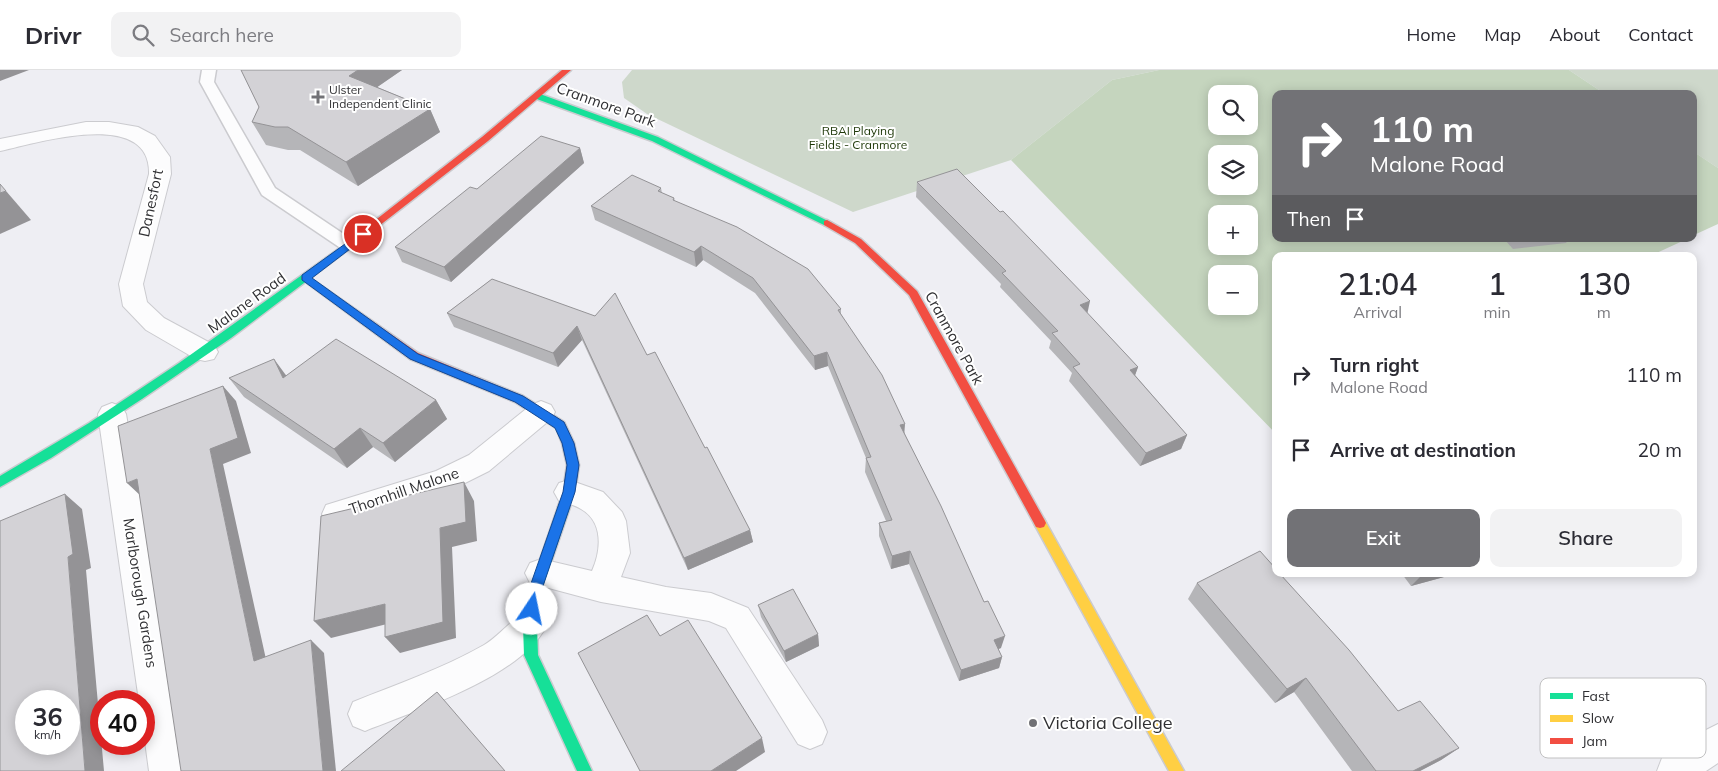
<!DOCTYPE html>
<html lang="en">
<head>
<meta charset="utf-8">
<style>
  body { margin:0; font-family:Mulish,sans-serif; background:#f2f2f3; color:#2b2b33; height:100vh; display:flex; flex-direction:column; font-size:19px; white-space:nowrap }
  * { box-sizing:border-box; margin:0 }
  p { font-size:16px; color:#7c7c81 }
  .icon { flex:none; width:28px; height:28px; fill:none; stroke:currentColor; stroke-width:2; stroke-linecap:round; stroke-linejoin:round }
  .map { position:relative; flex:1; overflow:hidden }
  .sheet { position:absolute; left:1272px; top:182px; width:425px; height:325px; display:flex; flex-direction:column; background:#fff; border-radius:10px; box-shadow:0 2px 12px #0003 }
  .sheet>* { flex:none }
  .banner { position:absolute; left:1272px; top:20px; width:425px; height:152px; border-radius:10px; box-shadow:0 2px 12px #0003; background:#727276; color:#fff; overflow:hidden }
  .fabs { position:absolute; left:1208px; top:15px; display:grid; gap:10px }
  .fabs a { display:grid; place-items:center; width:50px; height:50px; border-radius:10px; background:#fff; box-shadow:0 2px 12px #0003; font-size:25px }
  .speed { position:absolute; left:15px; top:620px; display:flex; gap:10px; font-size:25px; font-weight:700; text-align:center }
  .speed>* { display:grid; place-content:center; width:65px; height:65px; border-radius:50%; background:#fff; box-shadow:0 2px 12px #0003; line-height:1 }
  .speed small { font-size:12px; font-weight:400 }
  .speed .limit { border:8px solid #d22; background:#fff; color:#111 }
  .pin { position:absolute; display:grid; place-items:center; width:42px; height:42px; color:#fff; margin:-21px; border:2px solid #fff; border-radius:50%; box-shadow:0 1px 5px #0007 }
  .me { position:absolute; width:55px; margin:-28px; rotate:11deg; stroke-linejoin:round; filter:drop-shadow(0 0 4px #0008) }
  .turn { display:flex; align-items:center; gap:18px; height:105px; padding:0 15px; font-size:22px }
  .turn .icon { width:65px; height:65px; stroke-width:2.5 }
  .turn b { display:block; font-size:35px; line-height:42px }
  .then { display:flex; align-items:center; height:48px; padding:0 15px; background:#0003; gap:10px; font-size:19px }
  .eta { display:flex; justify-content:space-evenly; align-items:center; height:85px; text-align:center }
  .eta b { font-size:30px; font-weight:600; line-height:35px }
  .cta { display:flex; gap:10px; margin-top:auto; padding:10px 15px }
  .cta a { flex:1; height:58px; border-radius:10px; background:#727276; color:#fff; font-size:20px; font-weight:600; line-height:58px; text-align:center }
  .cta a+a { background:#f2f2f3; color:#2b2b33 }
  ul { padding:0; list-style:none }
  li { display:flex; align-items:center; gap:15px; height:75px; padding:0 15px }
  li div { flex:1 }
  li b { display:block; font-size:19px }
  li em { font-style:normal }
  header { display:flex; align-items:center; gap:30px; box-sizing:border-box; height:70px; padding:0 25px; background:#fff; border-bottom:1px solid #e1e1e2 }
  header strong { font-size:24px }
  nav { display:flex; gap:28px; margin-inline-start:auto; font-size:18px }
  .search { width:350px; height:45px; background:#f2f2f3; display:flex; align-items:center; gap:12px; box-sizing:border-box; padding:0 18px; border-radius:10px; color:#7c7c81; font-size:19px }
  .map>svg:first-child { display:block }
  .green { fill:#ced8cb }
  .forest { fill:#c5d5be; fill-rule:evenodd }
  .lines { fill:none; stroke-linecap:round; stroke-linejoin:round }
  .lane-casing { stroke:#cbcbcf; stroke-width:3 }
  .street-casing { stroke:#cbcbcf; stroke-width:2 }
  .fast-casing { stroke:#cbcbcf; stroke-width:3 }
  .slow-casing { stroke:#cbcbcf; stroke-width:3 }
  .jam-casing { stroke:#cbcbcf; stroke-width:3 }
  .lane { fill:#fcfcfd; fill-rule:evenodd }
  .street { fill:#fcfcfd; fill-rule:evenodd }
  .fast { fill:#16e098; fill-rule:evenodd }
  .slow { fill:#ffcf43; fill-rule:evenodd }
  .jam { fill:#f24e42; fill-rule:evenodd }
  .wall { fill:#b5b5b8 }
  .shaded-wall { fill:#949396 }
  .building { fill:#d3d2d6; stroke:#949396; fill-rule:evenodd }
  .route { fill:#1a73e8; stroke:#114b97 }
  .poi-dot { fill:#727276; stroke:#fff; stroke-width:2 }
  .labels { text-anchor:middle; stroke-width:4; stroke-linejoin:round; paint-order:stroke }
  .far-poi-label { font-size:12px; fill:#303033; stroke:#fff; text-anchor:start }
  .far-park-label { font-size:12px; fill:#1e3808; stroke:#fff }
  .street-label { font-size:15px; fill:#303033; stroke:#fff }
  .near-poi-label { font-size:18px; fill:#303033; stroke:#fff; text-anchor:start }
  .key { fill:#fff; stroke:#c1c1c2; stroke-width:1 }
  .key-label { font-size:14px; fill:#303033 }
</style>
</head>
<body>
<header>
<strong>Drivr</strong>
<div class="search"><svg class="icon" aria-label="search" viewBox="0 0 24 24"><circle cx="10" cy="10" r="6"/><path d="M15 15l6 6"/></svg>Search here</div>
<nav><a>Home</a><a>Map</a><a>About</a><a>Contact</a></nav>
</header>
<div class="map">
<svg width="1718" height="701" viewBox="0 0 1718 701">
  <rect width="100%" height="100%" fill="#eeeef3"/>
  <g class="green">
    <path d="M632 0H1159L1112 10 1011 90 853 142 647 44 624 28 622 12Z"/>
    <path d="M1569 0H1718V98L1694 82V24H1605Z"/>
  </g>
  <g class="forest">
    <path d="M1159 0H1569L1605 24H1276V169H1687L1650 186H1276V364L1011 90 1112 10ZM1216 24H1249V56H1216ZM1216 84H1249V116H1216ZM1216 144H1249V176H1216ZM1216 204H1249V236H1216Z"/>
    <path d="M1694 82 1718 98V154L1694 165Z"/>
  </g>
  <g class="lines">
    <defs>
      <path id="lane" d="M202 0H216L214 12 275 118 354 171 357 175 354 179H342L262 125 200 12Z"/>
      <g id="street">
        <path d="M86 52H109L138 57 155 66 170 87 171 104 143 214 147 232 164 248 214 275 218 282 214 289 205 291 196 289 146 260 123 236 119 214 149 104C151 37 37 73 0 81V69Z"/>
        <path d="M541 331 551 335 555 342 551 349 489 401 455 418 337 456 326 453 322 444 326 435 436 401 469 385 531 335Z"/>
        <path d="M112 333 122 337 126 344 185 701H149L144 664V631H139L98 344 102 337Z"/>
        <path d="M569 410 603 422 622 442 626 451 630 483 621 507 666 517 711 523 748 538 822 650 827 662 822 674 810 679 798 674 726 558 709 551 601 532 530 513 525 503 530 493 541 489 592 501C601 481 604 452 581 439 575 435 566 433 559 431L554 422 559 413Z"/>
        <path d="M530 541 541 545 546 556C523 606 415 641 365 661L353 656 348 644 353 632C397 614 442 599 484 575 501 565 511 548 530 541Z"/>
        <path d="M1718 654V693L1706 701H1657L1662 688 1706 660Z"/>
      </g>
      <g id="fast">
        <path d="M534 24H540L658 67 832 153 830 155H824L652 71 534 28Z"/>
        <path d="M358 165 361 166V170L231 268 142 329 51 388 0 417V406L89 353 179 293Z"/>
        <path d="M564 432 568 433 570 437 541 522 537 556 538 585 592 701H577L524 585 523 556 529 522 558 437 560 433Z"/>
      </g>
      <path id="slow" d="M1040 448 1044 449 1184 701H1169L1036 457 1034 453 1036 449Z"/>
      <g id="jam">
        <path d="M562 0H571L488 71 361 170H355V166L482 67Z"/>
        <path d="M827 150 861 169 917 221 1044 449 1046 453 1044 457 1040 458 1036 457 909 225 855 173 824 155V151Z"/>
        <path d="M306 205 418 283 523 326 564 352 574 373 579 395 575 422 568 441 564 442 560 441 558 437 563 422 567 395 562 373 556 358 515 332 410 289 303 210 301 208Z"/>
      </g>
    </defs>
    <use href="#lane" class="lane-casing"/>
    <use href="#street" class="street-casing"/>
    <use href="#fast" class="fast-casing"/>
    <use href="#slow" class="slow-casing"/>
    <use href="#jam" class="jam-casing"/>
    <use href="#lane" class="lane"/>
    <use href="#street" class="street"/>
    <use href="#fast" class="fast"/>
    <use href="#slow" class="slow"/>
    <use href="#jam" class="jam"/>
  </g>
  <g class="wall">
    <path d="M241 0H402L377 17 430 39 440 62 358 116 300 80H288L266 75 252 52 259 37Z"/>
    <path d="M580 78 584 93 451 212 402 192 395 177 477 119Z"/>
    <path d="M917 112 1087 243 1138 297 1135 305 1187 365 1181 379 1140 396 1069 311 1072 303 1049 278 1051 271 1000 217 1001 214 916 127Z"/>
    <path d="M661 118 662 123 674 128 675 131 841 239V244L904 362 1001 578 998 579 1002 587 999 598 959 611 909 494 891 499 879 466V453L886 451 865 402 866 388 828 296 815 300 755 223 703 190 696 197 595 150 591 136Z"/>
    <path d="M1504 169H1569L1566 173 1513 179Z"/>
    <path d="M492 209 647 285 705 378 750 460 753 472 688 500 582 270 558 297 454 257 447 243Z"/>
    <path d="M286 306 436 330 447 349 395 392 373 377 347 398 244 327 229 308Z"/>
    <path d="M1402 504H1455L1411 516Z"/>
    <path d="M1197 513 1398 641 1459 678 1441 690 1420 701H1352L1294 622 1275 633 1188 529Z"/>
    <path d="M758 535 818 564 819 576 786 592 761 547Z"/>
  </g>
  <g class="shaded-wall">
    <path d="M0 0H29L0 11Z"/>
    <path d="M358 0H402L360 29 349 6Z"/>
    <path d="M430 39 440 62 358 116 346 92Z"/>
    <path d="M580 78 584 93 451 212 444 197Z"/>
    <path d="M6 121 31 150 0 164V123Z"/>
    <path d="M701 176 703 190 696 197 694 182Z"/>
    <path d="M1090 231 1087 245 1080 235Z"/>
    <path d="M577 256 582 270 558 297 553 283Z"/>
    <path d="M827 282 828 296 815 300 814 286Z"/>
    <path d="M274 289 288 308H283Z"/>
    <path d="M1138 297 1133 311 1130 300Z"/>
    <path d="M223 316 236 331 251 383 223 394 269 603 254 591 210 379Z"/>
    <path d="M436 330 447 349 395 392 383 373Z"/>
    <path d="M905 354 904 368 900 355Z"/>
    <path d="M360 358 373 377 347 398 334 379Z"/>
    <path d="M1187 365 1181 379 1140 396 1146 383Z"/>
    <path d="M137 409 142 427 127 413Z"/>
    <path d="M464 412 474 431 477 471 452 477 456 568 400 583 385 567Z"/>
    <path d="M65 424 82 439 91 498 86 500 104 701H85L68 487Z"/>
    <path d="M750 460 753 472 688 500 684 488Z"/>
    <path d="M910 481 909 494 891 499 892 486Z"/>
    <path d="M1423 504H1455L1411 516Z"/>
    <path d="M385 534 399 551 331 568 314 551Z"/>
    <path d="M818 564 819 576 786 592 784 581Z"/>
    <path d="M1005 566 1001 578 991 582 994 570Z"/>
    <path d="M311 570 324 583 336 701H323Z"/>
    <path d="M1002 587 999 598 959 611 961 600Z"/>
    <path d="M1306 608 1294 622 1275 633 1287 619Z"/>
    <path d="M762 668 765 682 736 701H711Z"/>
    <path d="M1459 678 1441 690 1420 701H1413Z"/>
  </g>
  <g class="building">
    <path d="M241 0H358L349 6 430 39 346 92 288 57H275L252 52 259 37Z"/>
    <path d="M541 66 580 78 444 197 395 177 470 117 477 119Z"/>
    <path d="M957 99 1000 142 1003 141 1090 231 1080 235 1138 297 1130 300 1187 365 1146 383 1073 297 1080 294 1052 263 1058 261 1002 203 1006 201 917 112Z"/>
    <path d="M632 105 661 118 658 121 674 128 673 130 737 157 808 199 841 239 838 240 882 305 905 354 900 355 941 436 984 532 988 531 1005 566 994 570 1002 587 961 600 910 481 892 486 879 453 892 450 866 388 871 387 827 282 814 286 753 208 701 176 694 182 591 136Z"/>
    <path d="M0 114 6 121 0 123Z"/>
    <path d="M492 209 595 246 615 223 647 285 655 282 705 378 707 377 750 460 684 488 577 256 553 283 447 243Z"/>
    <path d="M336 269 436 330 383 373 360 358 334 379 229 308 274 289 283 308Z"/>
    <path d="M223 316 238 368 210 379 254 591 311 570 323 701H181L137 409 127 413 118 356Z"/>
    <path d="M464 412 466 452 440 458 443 552 385 567V534L314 551 321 446Z"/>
    <path d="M65 424 73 484 68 487 85 701H0V451ZM26 631H69V674H26Z"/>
    <path d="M1260 481 1276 499V504H1280L1349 580 1398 641 1420 631 1459 678 1413 701H1376L1306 608 1287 619 1197 513Z"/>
    <path d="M793 519 818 564 784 581 758 535Z"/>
    <path d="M647 545 660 566 688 550 762 668 711 701H640L578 583Z"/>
    <path d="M437 622 505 701H341Z"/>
  </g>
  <path class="route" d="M363 161 368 164 367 166 312 208 418 284 523 326 564 352 574 373 579 395 575 422 541 522 537 543 532 545 528 543 526 539 528 522 563 422 567 395 562 373 555 358 515 332 410 289 302 210V205Z"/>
  <g class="poi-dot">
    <path d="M315.5 19.5h5v5h5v5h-5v5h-5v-5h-5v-5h5z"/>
    <circle cx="1033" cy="653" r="5"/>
  </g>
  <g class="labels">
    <g class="far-poi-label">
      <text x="329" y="24">Ulster<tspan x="329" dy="14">Independent Clinic</tspan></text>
    </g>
    <g class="far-park-label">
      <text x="858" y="65">RBAI Playing<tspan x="858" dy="14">Fields - Cranmore</tspan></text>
    </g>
    <g class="street-label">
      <text transform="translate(606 35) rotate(20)" y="5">Cranmore Park</text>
      <text transform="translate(151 133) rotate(-78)" y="5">Danesfort</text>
      <text transform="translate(247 233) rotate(-36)" y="5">Malone Road</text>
      <text transform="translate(954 268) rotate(61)" y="5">Cranmore Park</text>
      <text transform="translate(404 421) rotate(-19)" y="5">Thornhill Malone</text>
      <text transform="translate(140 523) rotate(81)" y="5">Marlborough Gardens</text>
    </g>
    <g class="near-poi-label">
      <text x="1043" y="659">Victoria College</text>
    </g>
  </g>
  <rect x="1540" y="608" width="166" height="80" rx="8" class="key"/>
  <rect x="1550" y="623" width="23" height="6" fill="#16e098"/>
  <rect x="1550" y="645" width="23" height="7" fill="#ffcf43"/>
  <rect x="1550" y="668" width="23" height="6" fill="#f24e42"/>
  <g class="key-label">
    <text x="1582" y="631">Fast</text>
    <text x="1582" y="653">Slow</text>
    <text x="1582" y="676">Jam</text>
  </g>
</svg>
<div class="fabs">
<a><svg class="icon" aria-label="search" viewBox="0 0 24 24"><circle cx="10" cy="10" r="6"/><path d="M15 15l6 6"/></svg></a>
<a><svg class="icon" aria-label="layers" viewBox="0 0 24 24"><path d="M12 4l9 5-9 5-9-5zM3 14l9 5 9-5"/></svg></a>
<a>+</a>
<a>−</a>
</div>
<div class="speed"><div>36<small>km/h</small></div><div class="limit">40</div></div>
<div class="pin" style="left:363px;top:164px;background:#d93025"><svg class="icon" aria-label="arrive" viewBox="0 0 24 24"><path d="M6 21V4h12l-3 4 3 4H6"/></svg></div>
<svg class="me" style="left:532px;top:539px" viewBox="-20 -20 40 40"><circle r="19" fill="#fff"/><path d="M0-13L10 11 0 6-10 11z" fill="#1a73e8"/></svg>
<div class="banner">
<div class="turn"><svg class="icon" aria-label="right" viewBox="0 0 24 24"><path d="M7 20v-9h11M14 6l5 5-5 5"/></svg><div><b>110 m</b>Malone Road</div></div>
<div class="then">Then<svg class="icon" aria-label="arrive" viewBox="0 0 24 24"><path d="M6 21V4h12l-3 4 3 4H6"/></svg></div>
</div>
<section class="sheet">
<div class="eta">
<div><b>21:04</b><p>Arrival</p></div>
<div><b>1</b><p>min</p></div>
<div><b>130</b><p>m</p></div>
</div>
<ul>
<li><svg class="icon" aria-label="right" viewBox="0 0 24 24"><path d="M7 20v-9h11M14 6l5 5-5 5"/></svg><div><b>Turn right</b><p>Malone Road</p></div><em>110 m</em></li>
<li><svg class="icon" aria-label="arrive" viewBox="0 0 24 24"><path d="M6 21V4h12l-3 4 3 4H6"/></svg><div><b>Arrive at destination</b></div><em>20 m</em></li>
</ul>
<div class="cta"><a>Exit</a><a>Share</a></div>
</section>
</div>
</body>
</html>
